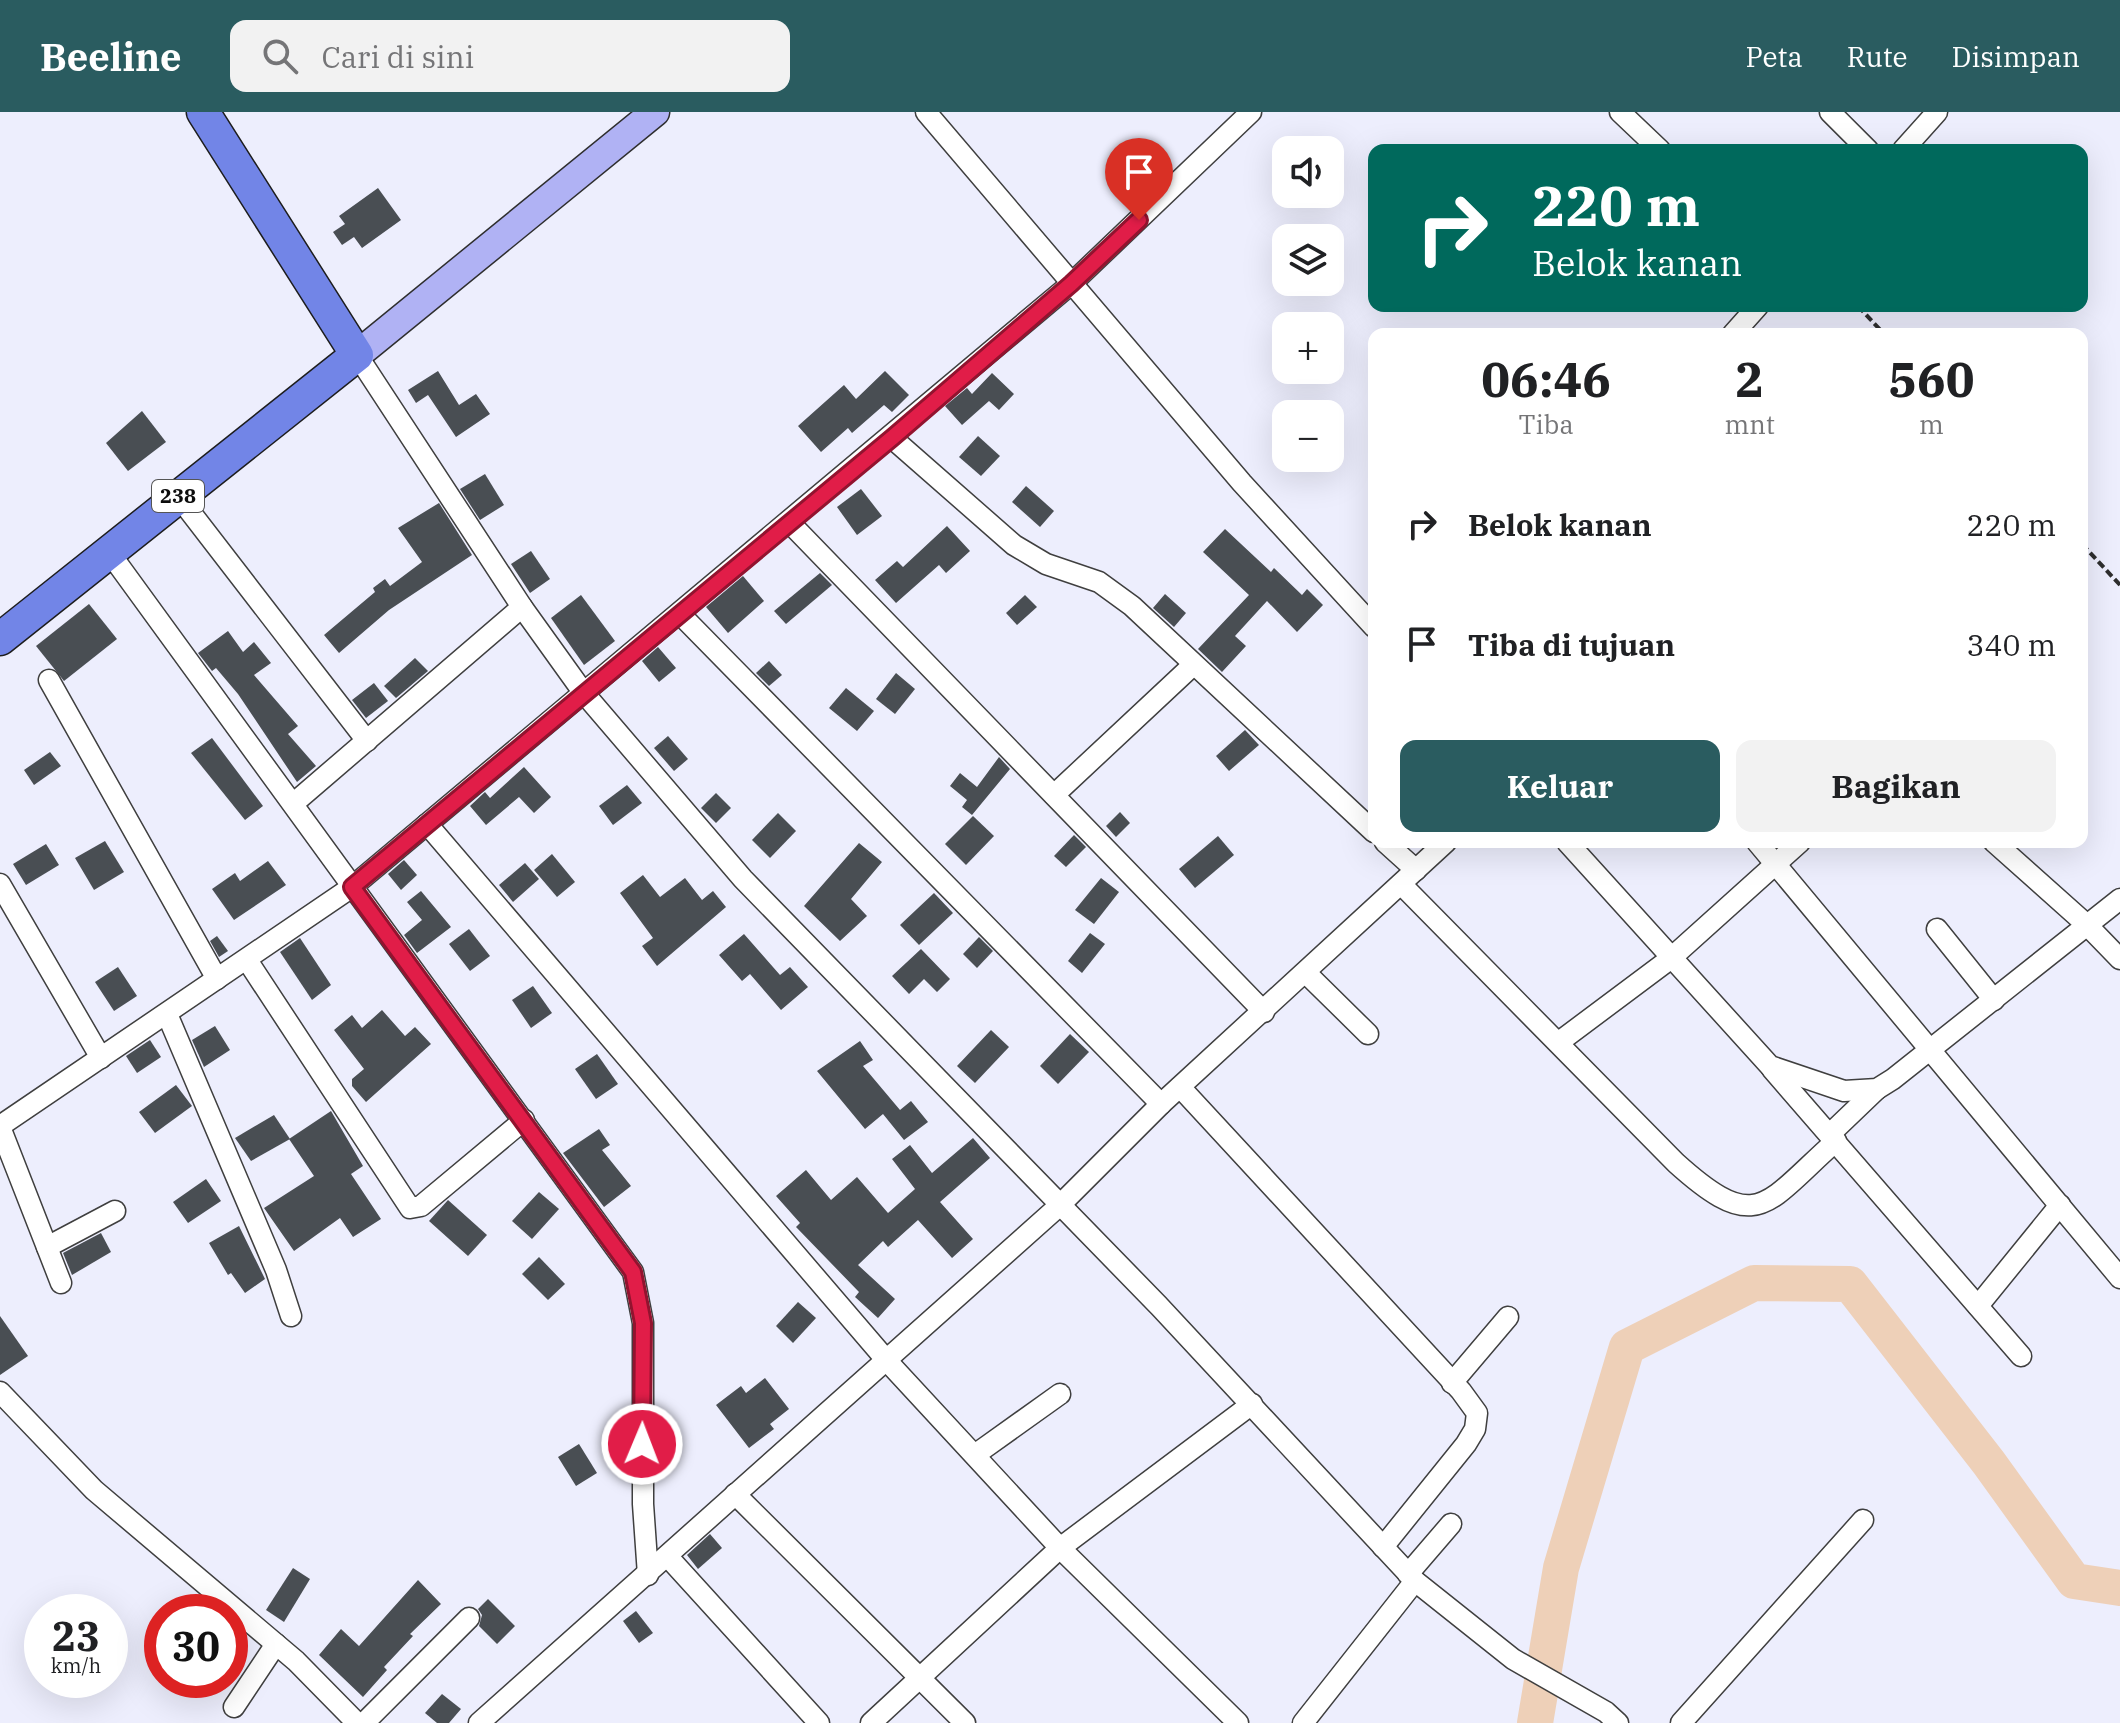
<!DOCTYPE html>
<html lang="id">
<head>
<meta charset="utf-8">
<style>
  body { margin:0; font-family:"IBM Plex Serif",serif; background:#f2f2f2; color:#202124; height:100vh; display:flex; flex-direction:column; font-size:30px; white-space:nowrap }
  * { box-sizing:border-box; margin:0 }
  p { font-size:26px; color:#757577 }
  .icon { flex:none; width:44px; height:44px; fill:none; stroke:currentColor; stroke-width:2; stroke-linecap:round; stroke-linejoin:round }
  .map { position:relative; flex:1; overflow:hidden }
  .panel { position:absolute; left:1368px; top:216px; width:720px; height:520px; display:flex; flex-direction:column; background:#fff; border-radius:16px; box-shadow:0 8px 32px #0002 }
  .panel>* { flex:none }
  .hud { position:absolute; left:1368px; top:32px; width:720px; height:168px; border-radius:16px; box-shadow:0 8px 32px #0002; background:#00695c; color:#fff; overflow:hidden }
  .buttons { position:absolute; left:1272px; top:24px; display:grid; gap:16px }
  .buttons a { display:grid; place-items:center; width:72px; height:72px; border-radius:16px; background:#fff; box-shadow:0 8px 32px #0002; font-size:40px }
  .speed { position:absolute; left:24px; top:1482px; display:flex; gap:16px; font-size:40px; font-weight:700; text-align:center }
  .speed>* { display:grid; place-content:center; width:104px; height:104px; border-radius:50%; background:#fff; box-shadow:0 8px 32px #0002; line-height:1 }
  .speed small { font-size:20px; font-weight:400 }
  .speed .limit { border:12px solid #d22; background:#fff; color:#111 }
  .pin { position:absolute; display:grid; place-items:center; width:68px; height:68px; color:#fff; margin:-82px -34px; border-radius:50% 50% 50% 0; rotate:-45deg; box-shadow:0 0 8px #0007 }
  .pin .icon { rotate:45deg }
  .me { position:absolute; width:88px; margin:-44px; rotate:1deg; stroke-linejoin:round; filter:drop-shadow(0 0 6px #0008) }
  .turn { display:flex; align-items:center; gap:28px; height:168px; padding:0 32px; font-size:36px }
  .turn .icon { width:104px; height:104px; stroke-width:2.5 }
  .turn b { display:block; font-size:56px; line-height:68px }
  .eta { display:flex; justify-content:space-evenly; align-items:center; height:136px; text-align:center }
  .eta b { font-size:48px; font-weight:700; line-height:56px }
  .button { display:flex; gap:16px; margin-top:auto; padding:16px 32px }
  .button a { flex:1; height:92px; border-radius:16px; background:#2a5c60; color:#fff; font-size:32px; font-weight:700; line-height:92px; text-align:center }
  .button a+a { background:#f2f2f2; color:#202124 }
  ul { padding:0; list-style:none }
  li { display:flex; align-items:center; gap:24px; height:120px; padding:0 32px }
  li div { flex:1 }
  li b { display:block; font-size:30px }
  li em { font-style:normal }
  header { display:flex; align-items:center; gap:48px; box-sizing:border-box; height:112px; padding:0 40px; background:#2a5c60; color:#fff }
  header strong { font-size:38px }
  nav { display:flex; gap:44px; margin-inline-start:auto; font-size:28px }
  .search { width:560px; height:72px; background:#f2f2f2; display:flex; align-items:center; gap:20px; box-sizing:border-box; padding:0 28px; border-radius:16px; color:#757577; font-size:30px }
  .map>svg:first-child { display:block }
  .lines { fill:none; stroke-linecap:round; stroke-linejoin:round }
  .river { stroke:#eed0b8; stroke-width:36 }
  .building { fill:#494e53 }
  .street-casing { stroke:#3f3f3f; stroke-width:23 }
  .secondary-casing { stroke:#2e2e2e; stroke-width:31 }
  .primary-casing { stroke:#1d1d1d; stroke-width:35 }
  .path { stroke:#2e2e2e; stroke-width:4; stroke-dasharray:8 4; stroke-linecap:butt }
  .street { stroke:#fff; stroke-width:20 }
  .secondary { stroke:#b0b2f4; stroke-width:28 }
  .primary { stroke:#7285e7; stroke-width:32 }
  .route-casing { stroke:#92132f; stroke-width:20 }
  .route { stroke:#e11d48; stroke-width:14 }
  .labels { text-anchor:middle; stroke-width:8; stroke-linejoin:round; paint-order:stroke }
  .shield { fill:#fff; stroke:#555; stroke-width:2 }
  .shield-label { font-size:20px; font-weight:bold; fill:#0c0c0c }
</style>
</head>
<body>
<header>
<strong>Beeline</strong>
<div class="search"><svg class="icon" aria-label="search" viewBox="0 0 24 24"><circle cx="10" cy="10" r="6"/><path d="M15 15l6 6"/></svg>Cari di sini</div>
<nav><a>Peta</a><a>Rute</a><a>Disimpan</a></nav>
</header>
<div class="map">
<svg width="2120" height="1611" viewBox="0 0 2120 1611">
  <rect width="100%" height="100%" fill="#edeefd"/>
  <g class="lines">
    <path class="river" d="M1535 1611 1561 1456 1627 1235 1754 1171 1850 1172 1989 1351 2074 1469 2120 1476"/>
  </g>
  <g class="building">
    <path d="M378 76 401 108 362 136 354 125 342 133 333 120 345 112 339 104Z"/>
    <path d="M438 259 459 293 476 282 490 302 456 325 428 283 416 291 408 278Z"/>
    <path d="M885 259 909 283 892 300 884 293 852 321 848 316 821 340 798 314 844 273 856 287Z"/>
    <path d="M992 261 1014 282 999 298 989 289 962 313 945 294 967 276 972 282Z"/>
    <path d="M142 299 166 330 128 359 106 331Z"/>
    <path d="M978 324 1000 344 981 364 959 345Z"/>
    <path d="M485 362 504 393 480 408 460 377Z"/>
    <path d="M1026 374 1054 399 1040 415 1012 390Z"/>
    <path d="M861 377 882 404 857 423 837 395Z"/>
    <path d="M439 391 472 443 389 498 339 541 324 523 375 480 373 476 385 467 390 474 422 450 398 416Z"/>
    <path d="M947 414 970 439 946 461 939 453 896 491 875 468 897 449 903 455Z"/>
    <path d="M1225 417 1271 460 1274 456 1302 483 1307 477 1323 493 1297 520 1267 489 1235 524 1246 534 1222 560 1198 537 1249 483 1203 440Z"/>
    <path d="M531 439 550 467 530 481 511 452Z"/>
    <path d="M820 461 832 473 786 512 774 499Z"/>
    <path d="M743 464 764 489 728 521 706 495Z"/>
    <path d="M1165 482 1186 501 1174 515 1153 496Z"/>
    <path d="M581 483 615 529 584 553 551 506Z"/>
    <path d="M1025 483 1037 495 1017 513 1006 501Z"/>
    <path d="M89 492 117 527 64 569 36 534Z"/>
    <path d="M228 519 243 540 254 530 271 551 254 563 298 614 288 622 316 654 297 670 238 582 216 556 212 559 198 541Z"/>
    <path d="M658 535 676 556 659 570 642 549Z"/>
    <path d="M415 546 428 559 396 586 384 574Z"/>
    <path d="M769 549 782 563 769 574 756 561Z"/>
    <path d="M896 561 915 577 895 602 876 587Z"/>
    <path d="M374 571 388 589 366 606 352 588Z"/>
    <path d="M846 576 874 599 857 619 829 596Z"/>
    <path d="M1245 618 1259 633 1229 659 1216 644Z"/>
    <path d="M668 624 688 647 674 659 654 636Z"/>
    <path d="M212 626 263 694 245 708 191 641Z"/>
    <path d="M50 640 61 654 34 673 24 658Z"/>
    <path d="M999 645 1010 657 972 703 962 695 967 688 950 674 960 661 977 675Z"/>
    <path d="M524 655 551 685 534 701 519 685 486 713 470 694 485 680 490 686Z"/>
    <path d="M627 673 642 691 613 713 599 694Z"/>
    <path d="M716 681 731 696 716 711 701 696Z"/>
    <path d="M1120 700 1130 711 1116 725 1106 714Z"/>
    <path d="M778 701 796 719 770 746 752 728Z"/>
    <path d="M973 704 994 724 966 753 945 732Z"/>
    <path d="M1074 723 1086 735 1066 755 1054 744Z"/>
    <path d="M1218 724 1234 743 1195 776 1179 757Z"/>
    <path d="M105 729 124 760 94 778 75 746Z"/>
    <path d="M859 731 882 750 851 787 867 804 840 829 804 794Z"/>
    <path d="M46 732 59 753 26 773 13 752Z"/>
    <path d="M552 742 575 770 557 785 534 758Z"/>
    <path d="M404 748 417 763 401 778 388 762Z"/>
    <path d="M268 749 286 773 234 808 212 777 235 761 240 769Z"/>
    <path d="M525 751 539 767 513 790 499 773Z"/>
    <path d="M643 763 660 785 685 766 702 788 713 779 726 795 657 854 642 834 653 826 620 781Z"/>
    <path d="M1101 766 1119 780 1094 812 1075 798Z"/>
    <path d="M421 779 451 815 417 841 404 823 422 808 407 790Z"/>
    <path d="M934 781 953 801 919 833 900 813Z"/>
    <path d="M469 817 490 844 470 859 449 832Z"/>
    <path d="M1090 821 1105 832 1082 861 1068 849Z"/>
    <path d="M744 822 780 863 790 855 808 875 781 898 750 862 742 869 719 843Z"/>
    <path d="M217 824 228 839 219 845 210 829Z"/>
    <path d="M979 825 993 839 977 856 963 842Z"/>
    <path d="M300 826 331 873 312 888 280 840Z"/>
    <path d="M921 837 950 867 937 880 924 867 909 882 892 864Z"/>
    <path d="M118 855 137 884 114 899 95 870Z"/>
    <path d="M533 874 552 901 531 916 512 888Z"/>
    <path d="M382 898 405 924 415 915 431 932 366 990 352 974V967L364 957 334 918 352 903 362 916Z"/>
    <path d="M215 914 230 938 204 955 192 928Z"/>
    <path d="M991 918 1009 935 975 971 957 954Z"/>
    <path d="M1070 922 1089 940 1058 972 1040 954Z"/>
    <path d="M150 928 161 945 137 961 126 944Z"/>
    <path d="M860 929 873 948 863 954 900 998 911 989 928 1010 904 1028 883 1002 865 1017 817 959Z"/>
    <path d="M597 942 618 972 596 987 575 957Z"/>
    <path d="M176 973 192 994 155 1021 139 1000Z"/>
    <path d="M331 999 363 1054 351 1062 381 1107 353 1125 340 1106 294 1139 264 1096 314 1064 289 1027Z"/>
    <path d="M274 1003 290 1027 251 1049 235 1026Z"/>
    <path d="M599 1017 610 1033 602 1038 631 1074 604 1095 563 1041Z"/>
    <path d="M973 1026 990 1046 940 1090 973 1127 952 1146 918 1108 888 1135 883 1129 858 1153 895 1187 878 1206 855 1185 859 1180 796 1115 800 1111 776 1084 806 1058 831 1088 857 1065 888 1101 915 1077 892 1047 910 1033 932 1061Z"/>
    <path d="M206 1067 221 1089 188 1111 173 1090Z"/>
    <path d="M539 1080 559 1097 532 1127 512 1109Z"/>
    <path d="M448 1088 487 1123 468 1144 429 1109Z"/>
    <path d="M239 1114 265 1167 245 1181 231 1161 228 1163 209 1131Z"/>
    <path d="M101 1121 111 1140 72 1163 63 1141Z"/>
    <path d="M539 1145 565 1172 548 1188 522 1162Z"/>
    <path d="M798 1190 816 1206 793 1231 776 1214Z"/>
    <path d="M0 1204 28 1244 0 1263Z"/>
    <path d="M765 1266 789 1297 770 1312 774 1317 749 1336 716 1293 741 1274 746 1281Z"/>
    <path d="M579 1332 597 1361 576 1374 558 1345Z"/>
    <path d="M710 1422 722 1436 698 1457 687 1443Z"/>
    <path d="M293 1456 310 1467 284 1510 266 1498Z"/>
    <path d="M418 1468 441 1492 410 1522 413 1524 384 1555 387 1558 363 1585 319 1543 341 1517 359 1534Z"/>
    <path d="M488 1487 515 1514 497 1532 479 1514 482 1503 478 1497Z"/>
    <path d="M636 1499 653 1521 639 1531 623 1509Z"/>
    <path d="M442 1582 461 1597 449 1611H437L425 1601Z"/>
  </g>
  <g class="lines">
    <defs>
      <g id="street">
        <path d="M926 0 1242 371 1374 515"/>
        <path d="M1620 0 1660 38"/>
        <path d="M1830 0 1868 38"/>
        <path d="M1903 38 1937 0"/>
        <path d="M1733 222 1758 194"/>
        <path d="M357 243 522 495 583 580 743 767 1159 1194 1415 1469 1513 1547 1606 1600 1618 1611"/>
        <path d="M892 326 1014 433 1046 452 1099 470 1132 494 1374 720"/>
        <path d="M178 384 367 629"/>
        <path d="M790 411 1264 900"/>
        <path d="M109 440 633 1160 643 1211V1392L648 1463"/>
        <path d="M680 502 1161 992"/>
        <path d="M49 568 217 867"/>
        <path d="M1054 683 1192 554"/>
        <path d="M294 691 522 495"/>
        <path d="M427 712 888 1250 1060 1436 1238 1611"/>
        <path d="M1385 730 1416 758"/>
        <path d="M1567 730 1770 954 1844 979 1877 977 1893 967 2120 787"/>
        <path d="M1757 730 2120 1166"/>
        <path d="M1994 730 2087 813 2120 847"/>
        <path d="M0 772 101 946"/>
        <path d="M1401 772 1676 1051C1758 1125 1765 1092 1836 1029"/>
        <path d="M1937 817 1994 888"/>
        <path d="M247 848 410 1096 421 1094 524 1008"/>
        <path d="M1306 861 1368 922"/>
        <path d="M167 902 276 1158 291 1204"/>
        <path d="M1559 930 1670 847 1800 730"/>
        <path d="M1772 957 2021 1244"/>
        <path d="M1180 975 1461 1279 1477 1301 1475 1317 1466 1332 1383 1435"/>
        <path d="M0 1014 352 775 1071 172 1251 0"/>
        <path d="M0 1015 61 1171"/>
        <path d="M1830 1022 1877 977"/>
        <path d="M47 1135 115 1099"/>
        <path d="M1978 1194 2060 1093"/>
        <path d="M1452 1271 1508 1205"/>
        <path d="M0 1280 94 1378 296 1549 357 1611"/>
        <path d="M976 1342 1060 1282"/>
        <path d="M735 1382 965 1611"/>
        <path d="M669 1446 819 1611"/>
        <path d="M1408 1462 1451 1412"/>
        <path d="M234 1595 276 1532"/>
        <path d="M364 1611 469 1506"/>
        <path d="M479 1611 1059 1094 1161 992 1446 730"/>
        <path d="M871 1611 1060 1436 1252 1292"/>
        <path d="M1303 1611 1415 1469"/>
        <path d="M1681 1611 1863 1408"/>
      </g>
      <path id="secondary" d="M357 243 655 0"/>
      <path id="primary" d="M0 527 357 243 203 0"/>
    </defs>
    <use href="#street" class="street-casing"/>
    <use href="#secondary" class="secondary-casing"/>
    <use href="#primary" class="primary-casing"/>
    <g class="path">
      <path d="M1858 194 1884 222"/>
      <path d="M2082 432 2120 473"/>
    </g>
    <use href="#street" class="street"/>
    <use href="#secondary" class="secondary"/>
    <use href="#primary" class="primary"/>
  </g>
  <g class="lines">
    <defs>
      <path id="route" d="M642 1332 643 1211 633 1160 352 775 892 326 1071 172 1139 108"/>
    </defs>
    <use href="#route" class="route-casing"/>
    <use href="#route" class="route"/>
  </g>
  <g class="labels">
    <rect class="shield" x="152" y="368" width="52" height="32" rx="6"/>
    <g class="shield-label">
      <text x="178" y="391">238</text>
    </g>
  </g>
</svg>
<div class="buttons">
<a><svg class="icon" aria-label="sound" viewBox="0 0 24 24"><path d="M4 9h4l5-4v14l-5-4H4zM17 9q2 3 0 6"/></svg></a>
<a><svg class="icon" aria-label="layers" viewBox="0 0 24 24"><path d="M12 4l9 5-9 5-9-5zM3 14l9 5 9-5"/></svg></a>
<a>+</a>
<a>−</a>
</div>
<div class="speed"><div>23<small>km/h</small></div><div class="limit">30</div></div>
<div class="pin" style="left:1139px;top:108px;background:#d93025"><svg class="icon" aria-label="arrive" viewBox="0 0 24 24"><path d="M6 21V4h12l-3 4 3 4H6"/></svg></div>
<svg class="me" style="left:642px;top:1332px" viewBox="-20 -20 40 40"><circle r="17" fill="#e11d48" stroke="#fff" stroke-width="3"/><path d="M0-11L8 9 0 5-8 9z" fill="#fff"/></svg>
<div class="hud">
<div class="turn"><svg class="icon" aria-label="right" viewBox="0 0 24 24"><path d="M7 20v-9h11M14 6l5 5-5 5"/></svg><div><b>220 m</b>Belok kanan</div></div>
</div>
<section class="panel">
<div class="eta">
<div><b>06:46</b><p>Tiba</p></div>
<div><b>2</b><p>mnt</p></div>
<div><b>560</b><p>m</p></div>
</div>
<ul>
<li><svg class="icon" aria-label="right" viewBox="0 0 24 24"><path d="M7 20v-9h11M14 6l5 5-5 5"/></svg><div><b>Belok kanan</b></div><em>220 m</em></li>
<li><svg class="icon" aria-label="arrive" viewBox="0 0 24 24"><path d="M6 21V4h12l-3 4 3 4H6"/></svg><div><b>Tiba di tujuan</b></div><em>340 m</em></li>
</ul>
<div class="button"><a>Keluar</a><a>Bagikan</a></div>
</section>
</div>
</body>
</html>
